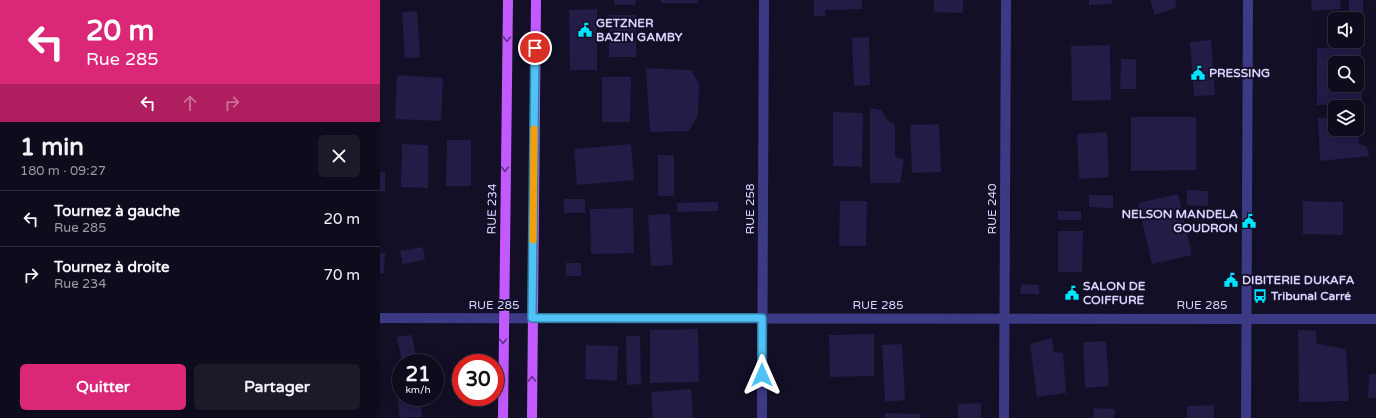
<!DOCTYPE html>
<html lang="fr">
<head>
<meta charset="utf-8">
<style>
  body { margin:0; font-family:"Varela Round",sans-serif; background:#1c1929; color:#f1f3f6; height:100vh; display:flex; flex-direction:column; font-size:15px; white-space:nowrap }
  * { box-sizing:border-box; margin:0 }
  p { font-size:13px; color:#9b9ba3 }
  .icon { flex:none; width:22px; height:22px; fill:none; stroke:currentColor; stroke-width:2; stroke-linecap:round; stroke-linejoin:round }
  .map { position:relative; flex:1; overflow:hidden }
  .sheet { display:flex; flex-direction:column; background:#0e0b1c; width:380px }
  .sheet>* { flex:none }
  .hud { background:#db2777; color:#fff; overflow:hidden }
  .tools { position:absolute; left:948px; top:12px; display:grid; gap:8px }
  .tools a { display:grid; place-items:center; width:36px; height:36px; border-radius:6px; background:#0e0b1c; box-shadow:0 4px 16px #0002,0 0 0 1px #2e2b3b; font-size:20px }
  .speed { position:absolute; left:12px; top:354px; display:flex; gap:8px; font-size:20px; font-weight:700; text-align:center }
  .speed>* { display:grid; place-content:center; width:52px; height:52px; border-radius:50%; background:#0e0b1c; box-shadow:0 4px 16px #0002,0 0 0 1px #2e2b3b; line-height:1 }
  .speed small { font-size:10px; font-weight:400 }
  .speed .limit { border:6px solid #d22; background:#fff; color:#111 }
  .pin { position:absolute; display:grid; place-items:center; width:34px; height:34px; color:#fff; margin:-17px; border:2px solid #fff; border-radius:50%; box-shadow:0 1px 4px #0007 }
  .me { position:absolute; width:44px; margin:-22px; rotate:0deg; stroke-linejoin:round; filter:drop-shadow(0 0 3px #0008) }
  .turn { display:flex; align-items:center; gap:14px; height:84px; padding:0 20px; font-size:18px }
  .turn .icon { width:52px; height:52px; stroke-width:2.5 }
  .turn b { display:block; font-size:28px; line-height:34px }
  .lanes { display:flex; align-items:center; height:38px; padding:0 20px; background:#0003; justify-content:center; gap:20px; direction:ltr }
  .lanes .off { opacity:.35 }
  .round { display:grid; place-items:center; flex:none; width:42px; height:42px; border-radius:6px; background:#1c1929 }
  .head { display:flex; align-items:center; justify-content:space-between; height:68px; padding:0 20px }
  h1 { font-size:24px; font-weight:800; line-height:30px }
  .primary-button { display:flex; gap:8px; margin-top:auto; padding:8px 20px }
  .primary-button a { flex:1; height:46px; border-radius:6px; background:#db2777; color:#fff; font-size:16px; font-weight:800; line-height:46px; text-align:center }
  .primary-button a+a { background:#1c1929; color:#f1f3f6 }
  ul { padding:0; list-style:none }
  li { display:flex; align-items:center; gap:12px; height:56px; padding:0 20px; border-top:1px solid #2e2b3b }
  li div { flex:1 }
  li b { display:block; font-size:15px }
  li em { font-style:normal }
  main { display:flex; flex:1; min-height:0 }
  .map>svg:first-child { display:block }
  .building { fill:#241b47; fill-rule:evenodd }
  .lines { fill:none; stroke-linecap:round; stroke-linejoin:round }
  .minor { stroke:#3d3a85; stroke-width:10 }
  .major { stroke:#c25bff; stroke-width:10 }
  .oneway { stroke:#623188 }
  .route-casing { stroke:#337fa1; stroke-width:10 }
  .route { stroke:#4fc3f7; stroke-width:7 }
  .slow { stroke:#f59e0b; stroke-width:7 }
  .labels { text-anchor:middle; stroke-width:4; stroke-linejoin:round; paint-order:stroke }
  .poi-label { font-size:12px; font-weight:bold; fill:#d9d4ff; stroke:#130f26; text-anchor:start }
  .street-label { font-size:12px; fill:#d9d4ff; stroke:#130f26 }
</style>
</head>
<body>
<main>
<section class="sheet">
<div class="hud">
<div class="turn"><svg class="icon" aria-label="left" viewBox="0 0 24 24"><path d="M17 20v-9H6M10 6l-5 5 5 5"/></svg><div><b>20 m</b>Rue 285</div></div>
<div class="lanes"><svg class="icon" aria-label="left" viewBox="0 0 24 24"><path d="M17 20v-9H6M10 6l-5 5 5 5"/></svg><svg class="icon off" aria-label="ahead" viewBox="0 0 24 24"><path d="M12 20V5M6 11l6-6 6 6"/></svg><svg class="icon off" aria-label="right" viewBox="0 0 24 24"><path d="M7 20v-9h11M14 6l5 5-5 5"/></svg></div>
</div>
<div class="head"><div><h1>1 min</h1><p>180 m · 09:27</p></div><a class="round"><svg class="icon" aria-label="close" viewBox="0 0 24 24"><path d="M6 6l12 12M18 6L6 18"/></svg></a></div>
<ul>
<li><svg class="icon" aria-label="left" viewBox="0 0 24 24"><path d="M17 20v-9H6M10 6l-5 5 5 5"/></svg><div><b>Tournez à gauche</b><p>Rue 285</p></div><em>20 m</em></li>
<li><svg class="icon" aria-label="right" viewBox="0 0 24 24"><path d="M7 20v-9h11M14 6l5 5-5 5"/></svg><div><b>Tournez à droite</b><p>Rue 234</p></div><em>70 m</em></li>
</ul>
<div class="primary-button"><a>Quitter</a><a>Partager</a></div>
</section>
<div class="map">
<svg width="996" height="418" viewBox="0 0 996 418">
  <rect width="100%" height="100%" fill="#130f26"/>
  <g class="building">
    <path d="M234 0H256L255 5H234Z"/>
    <rect x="281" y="0" width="37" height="3"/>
    <path d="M434 0H482V9L445 10V16H434Z"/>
    <path d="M554 0H583V13L554 12Z"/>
    <path d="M709 0H732V4L709 5Z"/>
    <path d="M770 0H795L797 7 775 15Z"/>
    <path d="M931 0H960L961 9 932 11Z"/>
    <path d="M969 0H983V25H977V19H969Z"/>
    <path d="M217 9V70H190L189 10Z"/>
    <path d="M37 11 40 57 25 58 22 12Z"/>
    <rect x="229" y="15" width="27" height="42"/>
    <path d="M489 37 490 85 474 86 472 38Z"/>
    <path d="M831 40 835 95 814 96 810 42Z"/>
    <path d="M730 45 731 100 692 101 691 46Z"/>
    <path d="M981 47 982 105H937V48ZM955 63H977V85H955Z"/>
    <path d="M741 59H756V89H740Z"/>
    <path d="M266 68 311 70 319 84 318 115 309 131 270 132Z"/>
    <path d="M17 75 63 78 61 121 15 119Z"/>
    <path d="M222 77H251L250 122H222Z"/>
    <path d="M490 108 501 110 507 120 515 125V156L524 160 520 183H490Z"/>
    <path d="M453 112 483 113 482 167 453 166Z"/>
    <path d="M751 117H816V170L751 171Z"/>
    <path d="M955 117V129H978L979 144 987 147 989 156 940 161 938 118Z"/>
    <path d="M559 124 561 172 532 173 530 125Z"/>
    <path d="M727 132 729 177 699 179 697 134Z"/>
    <path d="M67 140H91V186H66Z"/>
    <path d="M22 144 48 145V188L21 187Z"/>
    <path d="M251 144 254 180 197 185 194 149Z"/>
    <rect x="278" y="155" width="16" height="41"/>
    <rect x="0" y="172" width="5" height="19"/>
    <path d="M807 190 828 191V206L807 205Z"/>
    <path d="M798 194 812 255 772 264 758 203Z"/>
    <path d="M709 195H733V208L709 207Z"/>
    <rect x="184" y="199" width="21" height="14"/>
    <path d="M460 201H487L486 246H459Z"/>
    <path d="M923 201 963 202V235L923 234Z"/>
    <path d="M338 202V211L297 212V203Z"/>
    <path d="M253 208 254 253 211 254 210 209Z"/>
    <rect x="678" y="211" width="23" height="9"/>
    <path d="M290 214 293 265 271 266 268 215Z"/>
    <path d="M678 231H703L702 272H678Z"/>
    <path d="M43 247 45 260 23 264 20 251Z"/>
    <path d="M0 253H5L4 273H0Z"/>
    <rect x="186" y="263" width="15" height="13"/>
    <path d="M641 284 659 285V294H640Z"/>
    <path d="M318 329 319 382 270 383V330Z"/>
    <path d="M918 330 936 331 937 344 966 349 969 401 919 402Z"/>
    <path d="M494 334V376L450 377 449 335Z"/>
    <path d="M32 335 37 363H22L17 337Z"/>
    <path d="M246 336H260L261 384 247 385Z"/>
    <path d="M672 338 674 352 683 353 686 393 657 397 650 344Z"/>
    <path d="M726 341 729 386 705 388 703 342Z"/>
    <path d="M522 344 525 400 505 402 502 345Z"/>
    <path d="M206 345 238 346 237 381 205 379Z"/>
    <path d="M989 374H996V398H988Z"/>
    <path d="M311 389 313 418H273L271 392Z"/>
    <path d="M41 397 42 417 19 418 18 398Z"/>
    <path d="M601 403V418H578V404Z"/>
    <path d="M834 405V418H807V406Z"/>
    <path d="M714 408 735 409 734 418H713Z"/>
    <path d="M505 413 540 414V418H505Z"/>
  </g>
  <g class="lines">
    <g class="minor">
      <path d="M0 318 996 319"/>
      <path d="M382 418 384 0"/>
      <path d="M624 418 626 0"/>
      <path d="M866 418 868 0"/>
    </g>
    <g class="major">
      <path d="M123 418 128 0"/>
      <path d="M152 418 156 0"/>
    </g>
  </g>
  <defs><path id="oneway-chevron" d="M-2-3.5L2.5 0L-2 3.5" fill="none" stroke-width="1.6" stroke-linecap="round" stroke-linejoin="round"/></defs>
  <g class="oneway">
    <use href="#oneway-chevron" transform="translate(127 39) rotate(91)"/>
    <use href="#oneway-chevron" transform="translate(125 169) rotate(91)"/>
    <use href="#oneway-chevron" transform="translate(123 341) rotate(90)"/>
    <use href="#oneway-chevron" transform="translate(152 379) rotate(-90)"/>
  </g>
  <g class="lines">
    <defs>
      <path id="route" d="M155 48 152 318H382V375"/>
    </defs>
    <use href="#route" class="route-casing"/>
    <use href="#route" class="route"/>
    <path class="slow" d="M153 240 154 129"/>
  </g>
  <defs>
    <symbol id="civic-bare" viewBox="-9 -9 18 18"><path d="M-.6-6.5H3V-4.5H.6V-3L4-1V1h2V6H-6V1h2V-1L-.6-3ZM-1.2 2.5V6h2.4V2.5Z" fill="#00e5ff" stroke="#130f26" stroke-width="2.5" paint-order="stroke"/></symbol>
    <symbol id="bus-bare" viewBox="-9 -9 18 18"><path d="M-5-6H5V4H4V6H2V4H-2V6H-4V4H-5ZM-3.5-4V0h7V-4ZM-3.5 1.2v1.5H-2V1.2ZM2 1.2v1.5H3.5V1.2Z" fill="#00e5ff" stroke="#130f26" stroke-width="2.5" paint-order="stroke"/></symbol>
  </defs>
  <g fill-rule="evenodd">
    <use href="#civic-bare" x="195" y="20" width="20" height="20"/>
    <use href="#civic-bare" x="808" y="63" width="20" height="20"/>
    <use href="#civic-bare" x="859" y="211" width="20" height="20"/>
    <use href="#civic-bare" x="841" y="270" width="20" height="20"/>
    <use href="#civic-bare" x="682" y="283" width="20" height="20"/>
    <use href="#bus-bare" x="870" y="286" width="20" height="20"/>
  </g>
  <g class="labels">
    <g class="poi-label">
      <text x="216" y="27">GETZNER<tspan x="216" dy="14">BAZIN GAMBY</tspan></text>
      <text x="829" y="77">PRESSING</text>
      <text x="858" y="218" text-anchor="end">NELSON MANDELA<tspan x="858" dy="14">GOUDRON</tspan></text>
      <text x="862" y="284">DIBITERIE DUKAFA</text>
      <text x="703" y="290">SALON DE<tspan x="703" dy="14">COIFFURE</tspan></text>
      <text x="891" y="300">Tribunal Carré</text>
    </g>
    <g class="street-label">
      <text transform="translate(112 209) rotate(-89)" y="4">RUE 234</text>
      <text transform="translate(370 209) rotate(-90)" y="4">RUE 258</text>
      <text transform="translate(612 209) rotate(-90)" y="4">RUE 240</text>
      <text x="114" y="309">RUE 285</text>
      <text x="498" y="309">RUE 285</text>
      <text x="822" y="309">RUE 285</text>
    </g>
  </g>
</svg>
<div class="tools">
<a><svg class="icon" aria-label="sound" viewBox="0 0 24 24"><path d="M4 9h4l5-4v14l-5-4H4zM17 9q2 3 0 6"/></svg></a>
<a><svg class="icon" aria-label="search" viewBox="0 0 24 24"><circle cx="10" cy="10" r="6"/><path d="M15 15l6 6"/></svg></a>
<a><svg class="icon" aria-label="layers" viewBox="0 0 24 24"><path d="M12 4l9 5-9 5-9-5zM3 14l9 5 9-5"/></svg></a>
</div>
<div class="speed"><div>21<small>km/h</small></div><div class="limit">30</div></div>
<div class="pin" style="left:155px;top:48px;background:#d93025"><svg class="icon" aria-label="arrive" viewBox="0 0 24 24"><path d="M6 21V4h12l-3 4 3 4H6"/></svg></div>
<svg class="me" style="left:382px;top:375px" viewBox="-20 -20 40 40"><path d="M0-17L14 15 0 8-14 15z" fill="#4fc3f7" stroke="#fff" stroke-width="4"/></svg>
</div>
</main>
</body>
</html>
